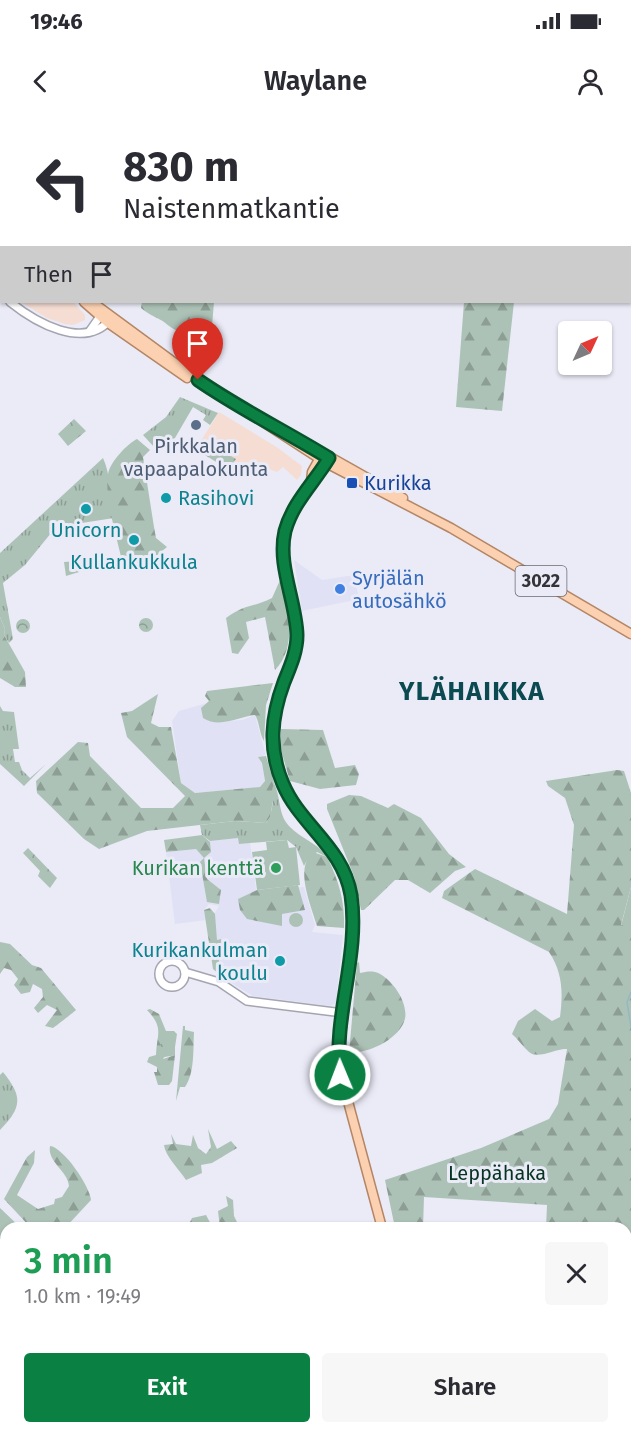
<!DOCTYPE html>
<html lang="en">
<head>
<meta charset="utf-8">
<style>
  body { margin:0; font-family:"Fira Sans",sans-serif; background:#f7f7f7; color:#2b2b33; height:100vh; display:flex; flex-direction:column; font-size:22px; white-space:nowrap }
  * { box-sizing:border-box; margin:0 }
  p { font-size:20px; color:#7c7c81 }
  .icon { flex:none; width:33px; height:33px; fill:none; stroke:currentColor; stroke-width:2; stroke-linecap:round; stroke-linejoin:round }
  .map { position:relative; flex:1; overflow:hidden }
  .details { position:absolute; left:0px; top:1102px; width:632px; height:212px; display:flex; flex-direction:column; background:#fff; border-radius:18px 18px 0 0; box-shadow:0 2px 4px #0004 }
  .details>* { flex:none }
  .hud { position:absolute; left:0px; top:0px; width:632px; height:183px; box-shadow:0 2px 4px #0004; background:#fff; color:#2b2b33; overflow:hidden }
  .needle { width:39px; rotate:46deg }
  .tools { position:absolute; left:558px; top:201px; display:grid; gap:12px }
  .tools a { display:grid; place-items:center; width:54px; height:54px; border-radius:6px; background:#fff; box-shadow:0 2px 4px #0004; font-size:30px }
  .pin { position:absolute; display:grid; place-items:center; width:51px; height:51px; color:#fff; margin:-62px -26px; border-radius:50% 50% 50% 0; rotate:-45deg; box-shadow:0 0 6px #0007 }
  .pin .icon { rotate:45deg }
  .me { position:absolute; width:66px; margin:-33px; rotate:359deg; stroke-linejoin:round; filter:drop-shadow(0 0 4px #0008) }
  .turn { display:flex; align-items:center; gap:21px; height:126px; padding:0 24px; font-size:27px }
  .turn .icon { width:78px; height:78px; stroke-width:2.5 }
  .turn b { display:block; font-size:42px; line-height:51px }
  .then { display:flex; align-items:center; height:57px; padding:0 24px; background:#0003; gap:12px; font-size:22px }
  .round { display:grid; place-items:center; flex:none; width:63px; height:63px; border-radius:6px; background:#f7f7f7 }
  .headline { display:flex; align-items:center; justify-content:space-between; height:102px; padding:0 24px }
  h1 { font-size:36px; font-weight:600; line-height:45px; color:#1e9e55 }
  .cta { display:flex; gap:12px; margin-top:auto; padding:12px 24px }
  .cta a { flex:1; height:69px; border-radius:6px; background:#0b8043; color:#fff; font-size:24px; font-weight:600; line-height:69px; text-align:center }
  .cta a+a { background:#f7f7f7; color:#2b2b33 }
  .status { display:flex; justify-content:space-between; align-items:center; height:42px; padding:0 30px; background:#fff; direction:ltr }
  .status svg { height:16px; fill:currentColor }
  header { display:flex; justify-content:space-between; align-items:center; height:78px; padding:0 24px; background:#fff; font-size:27px; font-weight:600 }
  .map>svg:first-child { display:block }
  .commercial { fill:#f5ddd3 }
  .built { fill:#e0e1f5 }
  .grass { fill:url(#grass-tufts) }
  .forest { fill:url(#forest-firs) }
  .park { fill:url(#park-crowns) }
  .pitch { fill:#adc2b6 }
  .water { fill:url(#water-ripples) }
  .lines { fill:none; stroke-linecap:round; stroke-linejoin:round }
  .stream { stroke:#92b9c1; stroke-width:1.5 }
  .minor-casing { stroke:#a4a5b0; stroke-width:10 }
  .major-casing { stroke:#b48665; stroke-width:11 }
  .minor { stroke:#fff; stroke-width:7 }
  .major { stroke:#fbd1b1; stroke-width:8 }
  .route-casing { stroke:#07532c; stroke-width:15 }
  .route { stroke:#0b8043; stroke-width:10 }
  .service-dot { fill:#5c6f8a; stroke:#eaebf7; stroke-width:2 }
  .transit-dot { fill:#1a4fb4; stroke:#eaebf7; stroke-width:2 }
  .culture-dot { fill:#0f9aa8; stroke:#eaebf7; stroke-width:2 }
  .shop-dot { fill:#3f7fe0; stroke:#eaebf7; stroke-width:2 }
  .leisure-dot { fill:#2e9e5b; stroke:#eaebf7; stroke-width:2 }
  .labels { text-anchor:middle; stroke-width:6; stroke-linejoin:round; paint-order:stroke }
  .shield { fill:#eaebf7; stroke:#6a6a71; stroke-width:1.5 }
  .shield-label { font-size:18px; font-weight:bold; fill:#333338 }
  .service-label { font-size:20px; fill:#4e5e75; stroke:#eaebf7 }
  .transit-label { font-size:20px; fill:#164399; stroke:#eaebf7; text-anchor:start }
  .culture-label { font-size:20px; fill:#0d838f; stroke:#eaebf7 }
  .shop-label { font-size:20px; fill:#366cbe; stroke:#eaebf7; text-anchor:start }
  .leisure-label { font-size:20px; fill:#27864d; stroke:#eaebf7; text-anchor:end }
  .park-label { font-size:20px; fill:#063321; stroke:#eaebf7 }
  .district-label { font-size:26px; font-weight:bold; letter-spacing:1.5px; fill:#0a4a50; stroke:#eaebf7 }
</style>
</head>
<body>
<div class="status"><b>19:46</b><svg viewBox="0 0 49 12"><path d="M0 12V9h3v3zM5 12V6h3v6zM10 12V3h3v9zM15 12V0h3v12zM26 1h20v11H26zM47 4h2v5h-2z"/></svg></div>
<header><svg class="icon" aria-label="back" viewBox="0 0 24 24"><path d="M15 5l-7 7 7 7"/></svg>Waylane<svg class="icon" aria-label="person" viewBox="0 0 24 24"><circle cx="12" cy="8" r="4"/><path d="M4 21q1-7 8-7t8 7"/></svg></header>
<div class="map">
<svg width="631" height="1313" viewBox="0 0 631 1313">
  <defs>
    <pattern id="grass-tufts" width="24" height="20" patternUnits="userSpaceOnUse" patternTransform="scale(1.5)"><rect width="24" height="20" fill="#adc2b6"/><path d="M3 7l-1-3M5 7V3M7 7l1-3M15 17l-1-3M17 17v-4M19 17l1-3" fill="none" stroke="#8d9e95"/></pattern>
    <pattern id="forest-firs" width="22" height="20" patternUnits="userSpaceOnUse" patternTransform="scale(1.5)"><rect width="22" height="20" fill="#adc2b6"/><path d="M5 1l3.5 6h-7zM16 11l3.5 6h-7z" fill="#8d9e95"/></pattern>
    <pattern id="park-crowns" width="20" height="18" patternUnits="userSpaceOnUse" patternTransform="scale(1.5)"><rect width="20" height="18" fill="#adc2b6"/><path d="M2 6a3 3 0 1 1 6 0M12 15a3 3 0 1 1 6 0" fill="none" stroke="#8d9e95"/></pattern>
    <pattern id="water-ripples" width="26" height="14" patternUnits="userSpaceOnUse" patternTransform="scale(1.5)"><rect width="26" height="14" fill="#92b9c1"/><path d="M2 4q2-2 4 0t4 0M15 11q2-2 4 0t4 0" fill="none" stroke="#78979e"/></pattern>
  </defs>
  <rect width="100%" height="100%" fill="#eaebf7"/>
  <g class="commercial">
    <path d="M21 182H73L85 195V200L73 205 65 204 47 198Z"/>
    <path d="M219 292 278 328 302 346 301 355 297 360 283 347 277 352 264 347 250 357 232 346 236 339 202 319Z"/>
  </g>
  <g class="built">
    <path d="M294 440 322 460 354 455 359 479 302 491Z"/>
    <path d="M207 583 204 585 213 602 242 600 255 595 266 636 264 635 262 643 265 662 260 667 195 673 181 663 172 601 179 591Z"/>
    <path d="M244 717 250 722 256 770 304 767 315 805 312 812 343 815 336 883 330 886 253 876 220 856 214 794 219 786 209 784 204 790 206 800 175 804 166 732 195 728 209 721Z"/>
  </g>
  <g class="grass">
    <path d="M180 277 218 293 210 305 203 300 206 295 193 287 175 318 154 327 143 315 166 297Z"/>
    <path d="M103 338C111 355 110 378 114 398L56 407 25 445 3 463 13 519 9 523 4 515 5 509 0 497V433Z"/>
    <path d="M0 586 3 591 14 592 19 629H13L15 642H19L22 650 30 658 46 644 24 666 0 644Z"/>
    <path d="M274 663C280 676 279 689 284 699 294 717 317 721 327 737L317 732 306 742 304 746 296 727 287 720 239 724 238 718 210 721 202 715 200 705 235 701 266 703 270 697 273 682 269 678Z"/>
    <path d="M631 767V805L621 806Z"/>
    <path d="M3 952C23 977 22 987 0 1010V955Z"/>
  </g>
  <g class="forest">
    <path d="M142 182H214L212 206 211 210C189 216 181 216 164 202 160 199 149 195 141 188Z"/>
    <path d="M464 182H514L502 291 456 287Z"/>
    <path d="M137 319 150 330 143 337 154 407 156 418 167 427 144 446 129 452 123 446C118 420 104 379 108 354 110 342 127 324 137 319Z"/>
    <path d="M202 319 236 339 229 350 197 330Z"/>
    <path d="M281 458C288 486 298 527 275 550L265 497 246 502 249 518 238 534 232 533 226 498C245 484 252 488 272 478Z"/>
    <path d="M0 497 5 509 4 515 25 552 26 567H15L0 558Z"/>
    <path d="M273 563 266 585 264 621C259 613 260 603 255 595 240 596 220 609 203 598L201 588 209 581 205 576 207 571Z"/>
    <path d="M158 574 151 603 159 607H171L181 663 195 673 260 667 265 661 262 643 258 637 266 636 274 663 270 678 273 681 270 697 266 703 235 701 147 711 99 729 84 719 37 673 36 661 78 622 88 623 90 636 141 688H173L185 676 127 617 121 593 132 591Z"/>
    <path d="M281 609 323 610 335 648 355 645 359 654 356 665 320 669 290 661 281 630Z"/>
    <path d="M617 650 624 651 631 673V767L621 805H631V1313H528V1310L512 1308H626V1108H546L547 1085 424 1077 423 1108H395L385 1060 481 1028 549 999 558 984 567 929C556 928 538 940 529 932 523 927 518 919 512 914L518 901 535 889 552 901 560 897C563 873 563 853 549 832L442 778 444 771 475 749 567 794 574 705 565 678 548 666 546 661Z"/>
    <path d="M349 675 361 676 388 688 394 684 421 698 449 734 466 747 455 751 430 773 408 760H395L364 790H361L354 756 327 689V684Z"/>
    <path d="M202 715 210 722 211 732 204 738 207 759 221 770 219 784 207 782 200 742 204 738 196 729 166 732 164 720Z"/>
    <path d="M313 732 327 737C339 761 345 781 344 808L317 806C311 785 294 748 313 732Z"/>
    <path d="M298 765 305 790 282 794V806L247 799 240 790 238 779 257 770Z"/>
    <path d="M210 788 215 794 217 820 221 819 222 828H218L220 855 213 849 204 790Z"/>
    <path d="M0 822 10 824 32 845 41 848 76 890C74 892 56 906 53 908L45 906 57 890 47 885 38 893 34 888 43 877 42 869 33 864 30 872 21 874 14 865 18 859 11 850 4 848 0 854Z"/>
    <path d="M359 842 360 853C365 852 370 851 375 852 391 856 411 885 404 902 396 921 368 933 349 933L357 843Z"/>
    <path d="M150 889 159 894 166 911H174L177 914 175 927 170 928 163 939 175 935 172 961 169 965H158L154 952H157V947L147 942 149 937 156 935C157 913 164 908 147 890Z"/>
    <path d="M183 906H185V910L194 912C193 928 195 953 185 967H180L176 981Z"/>
    <path d="M208 1009 217 1029 231 1021 237 1028 212 1043 201 1045 202 1053 186 1060C179 1049 165 1036 164 1025L173 1024 171 1014 176 1024 191 1026 193 1015 198 1028 206 1034 211 1027Z"/>
    <path d="M50 1026C63 1027 90 1066 91 1080L65 1108H31L4 1079 27 1037 35 1030 34 1043 17 1075 38 1089 54 1084 55 1079 62 1077 69 1066C68 1051 47 1042 50 1026Z"/>
    <path d="M226 1076 233 1080 234 1096 240 1108H220L218 1091 228 1086Z"/>
    <path d="M0 1088 21 1108H6V1228L0 1242Z"/>
    <path d="M206 1095 213 1108H187L192 1098Z"/>
    <path d="M0 1249 6 1258V1308H107L106 1313H0Z"/>
    <path d="M404 1308H468V1313H403Z"/>
  </g>
  <g class="park">
    <path d="M74 299 86 311 68 326 58 314Z"/>
    <path d="M78 441 79 452 66 456 64 442Z"/>
    <circle cx="146" cy="505" r="7"/>
    <circle cx="23" cy="506" r="7"/>
    <path d="M28 728 57 758 50 768 38 756 40 751 23 733Z"/>
    <path d="M165 923 175 927V935L160 938 161 924Z"/>
  </g>
  <g class="pitch">
    <path d="M287 720 289 728 296 727 300 765 257 770 252 732 267 730 266 722Z"/>
    <circle cx="296" cy="800" r="7"/>
  </g>
  <g class="water">
    <path d="M208 0H301L302 1 209 2Z"/>
    <path d="M335 0H631V48L630 2Z"/>
  </g>
  <g class="lines">
    <g class="stream">
      <path d="M631 872 627 882 631 907"/>
      <path d="M631 1194V1207"/>
    </g>
    <defs>
      <g id="minor">
        <path d="M0 174 2 175"/>
        <path d="M10 182C35 202 84 231 111 199"/>
        <path d="M89 212 103 192"/>
        <circle cx="172" cy="854" r="13"/>
        <path d="M185 852 219 862 247 881 343 893"/>
      </g>
      <g id="major">
        <path d="M0 93 2 95"/>
        <path d="M84 182 108 203 187 258"/>
        <path d="M92 182 198 260 326 343 451 408 631 514"/>
        <path d="M300 320 403 378"/>
        <path d="M329 338C314 363 293 382 285 411 277 445 297 481 297 515 297 532 290 547 284 563 271 596 268 627 281 660 297 702 341 725 350 771 362 829 338 889 339 948L382 1108"/>
        <path d="M311 361 312 352 322 334"/>
        <path d="M333 1313V1308"/>
      </g>
    </defs>
    <use href="#minor" class="minor-casing"/>
    <use href="#major" class="major-casing"/>
    <use href="#minor" class="minor"/>
    <use href="#major" class="major"/>
  </g>
  <g class="lines">
    <defs>
      <path id="route" d="M198 260C240 289 285 311 329 338 314 363 293 382 285 411 277 445 296 481 297 515 297 532 290 547 284 562 271 597 268 629 283 664 300 705 343 727 351 775 360 835 333 895 340 955"/>
    </defs>
    <use href="#route" class="route-casing"/>
    <use href="#route" class="route"/>
  </g>
  <circle class="service-dot" cx="196" cy="305" r="6"/>
  <rect class="transit-dot" x="346" y="357" width="12" height="12" rx="3"/>
  <g class="culture-dot">
    <circle cx="166" cy="378" r="6"/>
    <circle cx="86" cy="389" r="6"/>
    <circle cx="134" cy="420" r="6"/>
    <circle cx="280" cy="841" r="6"/>
  </g>
  <circle class="shop-dot" cx="340" cy="469" r="6"/>
  <circle class="leisure-dot" cx="276" cy="748" r="6"/>
  <g class="labels">
    <rect class="shield" x="515.5" y="446" width="51" height="30" rx="4.5"/>
    <g class="shield-label">
      <text x="541" y="467">3022</text>
    </g>
    <g class="service-label">
      <text x="196" y="333">Pirkkalan<tspan x="196" dy="23">vapaapalokunta</tspan></text>
    </g>
    <g class="transit-label">
      <text x="364" y="370">Kurikka</text>
    </g>
    <g class="culture-label">
      <text x="178" y="385" text-anchor="start">Rasihovi</text>
      <text x="86" y="417">Unicorn</text>
      <text x="134" y="449">Kullankukkula</text>
      <text x="268" y="837" text-anchor="end">Kurikankulman<tspan x="268" dy="23">koulu</tspan></text>
    </g>
    <g class="shop-label">
      <text x="352" y="465">Syrjälän<tspan x="352" dy="23">autosähkö</tspan></text>
    </g>
    <g class="leisure-label">
      <text x="264" y="755">Kurikan kenttä</text>
    </g>
    <g class="park-label">
      <text x="497" y="1060">Leppähaka</text>
    </g>
    <g class="district-label">
      <text x="472" y="580">YLÄHAIKKA</text>
    </g>
  </g>
</svg>
<div class="tools">
<a><svg class="needle" viewBox="-14 -14 28 28"><path d="M0-13l5 13h-10z" fill="#e53935"/><path d="M0 13l5-13h-10z" fill="#7c7c81"/></svg></a>
</div>
<div class="pin" style="left:198px;top:260px;background:#d93025"><svg class="icon" aria-label="arrive" viewBox="0 0 24 24"><path d="M6 21V4h12l-3 4 3 4H6"/></svg></div>
<svg class="me" style="left:340px;top:955px" viewBox="-20 -20 40 40"><circle r="17" fill="#0b8043" stroke="#fff" stroke-width="3"/><path d="M0-11L8 9 0 5-8 9z" fill="#fff"/></svg>
<div class="hud">
<div class="turn"><svg class="icon" aria-label="left" viewBox="0 0 24 24"><path d="M17 20v-9H6M10 6l-5 5 5 5"/></svg><div><b>830 m</b>Naistenmatkantie</div></div>
<div class="then">Then<svg class="icon" aria-label="arrive" viewBox="0 0 24 24"><path d="M6 21V4h12l-3 4 3 4H6"/></svg></div>
</div>
<section class="details">
<div class="headline"><div><h1>3 min</h1><p>1.0 km · 19:49</p></div><a class="round"><svg class="icon" aria-label="close" viewBox="0 0 24 24"><path d="M6 6l12 12M18 6L6 18"/></svg></a></div>
<div class="cta"><a>Exit</a><a>Share</a></div>
</section>
</div>
</body>
</html>
